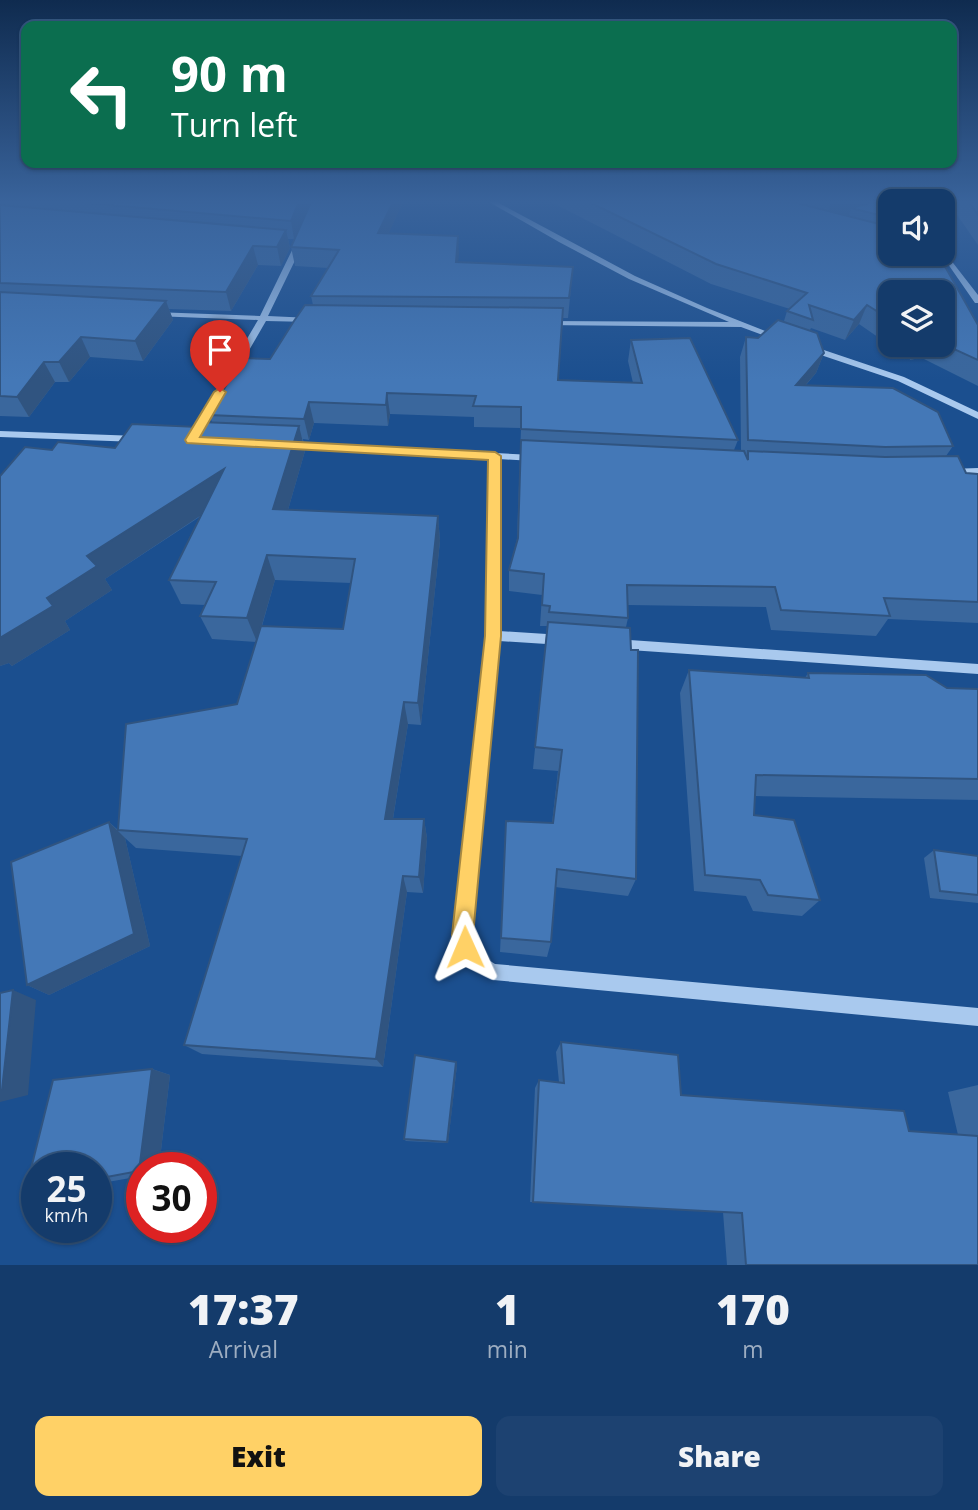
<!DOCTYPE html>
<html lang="en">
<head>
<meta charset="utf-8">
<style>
  body { margin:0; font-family:"Open Sans",sans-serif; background:#1d4271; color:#f1f3f6; height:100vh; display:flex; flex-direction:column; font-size:26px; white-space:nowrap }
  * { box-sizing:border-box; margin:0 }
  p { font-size:23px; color:#9dadc1 }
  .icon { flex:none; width:38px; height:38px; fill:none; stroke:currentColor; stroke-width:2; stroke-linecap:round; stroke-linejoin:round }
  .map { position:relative; height:1265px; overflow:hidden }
  .side { display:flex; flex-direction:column; background:#143b6b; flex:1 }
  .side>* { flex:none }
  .top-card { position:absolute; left:21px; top:21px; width:936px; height:147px; border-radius:14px; box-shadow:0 2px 5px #0004,0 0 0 2px #33557e; background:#0b6e4f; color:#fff; overflow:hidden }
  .buttons { position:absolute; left:878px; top:189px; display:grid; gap:14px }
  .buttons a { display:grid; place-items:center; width:77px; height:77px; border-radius:14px; background:#143b6b; box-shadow:0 2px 5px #0004,0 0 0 2px #33557e; font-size:35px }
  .speed { position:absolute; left:21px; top:1152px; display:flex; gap:14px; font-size:35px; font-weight:700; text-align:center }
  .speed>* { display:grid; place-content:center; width:91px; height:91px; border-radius:50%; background:#143b6b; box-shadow:0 2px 5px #0004,0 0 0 2px #33557e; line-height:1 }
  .speed small { font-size:18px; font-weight:400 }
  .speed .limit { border:10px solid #d22; background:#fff; color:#111 }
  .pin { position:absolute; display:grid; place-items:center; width:60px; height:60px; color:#fff; margin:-72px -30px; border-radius:50% 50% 50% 0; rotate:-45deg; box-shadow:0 0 7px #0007 }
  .pin .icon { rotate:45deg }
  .me { position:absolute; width:77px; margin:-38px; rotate:359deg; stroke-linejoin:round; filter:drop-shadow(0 0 5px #0008) }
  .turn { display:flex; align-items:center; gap:24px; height:147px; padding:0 35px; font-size:32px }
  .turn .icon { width:91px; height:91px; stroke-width:2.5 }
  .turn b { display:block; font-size:49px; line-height:60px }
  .eta { display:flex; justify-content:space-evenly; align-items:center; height:119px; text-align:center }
  .eta b { font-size:42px; font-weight:800; line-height:49px }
  .action { display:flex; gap:14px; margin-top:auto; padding:14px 35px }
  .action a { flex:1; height:80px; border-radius:14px; background:#ffd166; color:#111; font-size:28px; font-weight:800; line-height:80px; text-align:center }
  .action a+a { background:#1d4271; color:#f1f3f6 }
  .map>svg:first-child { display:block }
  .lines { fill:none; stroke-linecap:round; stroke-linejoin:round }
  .minor { fill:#a9c9ee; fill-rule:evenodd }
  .wall { fill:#3a679d; fill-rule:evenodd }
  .shaded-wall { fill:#305480 }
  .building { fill:#4478b7; stroke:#305480; stroke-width:2 }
  .route { fill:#ffd166; stroke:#a68842; stroke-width:2 }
</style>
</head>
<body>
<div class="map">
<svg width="978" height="1265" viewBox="0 0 978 1265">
  <rect width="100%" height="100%" fill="#1b4f8f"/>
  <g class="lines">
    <g class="minor">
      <path d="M489 202H497L635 276 707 308 783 338 776 340 741 327 543 325 542 323 546 321 729 322 629 279 559 242Z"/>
      <path d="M951 202 943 208V202Z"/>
      <path d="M300 240 304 242 268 316 311 318 315 320 311 322 266 321 200 435 195 438 192 437 190 435 258 320 154 316 150 314 154 312 260 316 296 242Z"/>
      <path d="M943 250 978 295V303H975L941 254H943Z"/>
      <path d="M809 345 904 377 978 412V419L898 381 806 350V346Z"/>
      <path d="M0 431 138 436 143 439 138 442 0 437Z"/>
      <path d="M290 442 533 455 538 458 533 461 499 459V631L562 635 566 637 568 640 566 643 562 645 499 641 470 935C474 949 483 957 495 964L978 1008V1026L493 980C471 971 461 957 454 935L487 636 489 459 287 447V443Z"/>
      <path d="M978 468V474L950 475 945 472 950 469Z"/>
      <path d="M615 639 978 664V674L615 649 611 647 609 644 611 641Z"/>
    </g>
  </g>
  <g class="wall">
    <path d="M0 202H310L294 239H288L290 248 281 266 258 265 231 311 169 309 173 320 143 361 90 357 69 382H55L29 417 0 416Z"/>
    <path d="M311 202H403L388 234 458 236V262L573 267 568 318H563L558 380 633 383 628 361 631 340 690 338 738 440 734 450 741 451 740 357 746 337 758 338 778 320 784 321 787 311 790 309 711 284 551 202H891V254H938L978 325V386L920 357 911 360 859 324 845 340 811 328 810 330 817 333 824 353 816 373 806 385 893 388 938 412 953 446 946 456H958L966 473 978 474V623L888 619 876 636 771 630 766 607 628 605V618L626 627 630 628 631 650H638L636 879 628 896 555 887 551 942 547 957 500 952 506 821 552 823 558 771 533 769 547 626H540L542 595 509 591V570L517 539 521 428 474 427V417L390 414 388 426 314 423 309 440 303 439 305 451 288 510 438 516 440 541 421 725 408 724 393 819H424L427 838 423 893 407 892 383 1067 202 1054 184 1045 242 856 136 848 125 838 150 946 49 995 27 985 11 862 109 822 118 830 126 724 237 704 256 642 212 639 200 616 205 605 181 604 169 580 201 516 105 579 112 590 65 621 70 630 12 666 9 663 0 666V476L25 447 52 450 58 442 115 448 132 424 198 427 201 422H212L209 415 242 358 270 359 294 321 305 305H313L311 296 328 268 295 266 291 247ZM891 292H943V345H891ZM275 580 351 583 343 629 262 626Z"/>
    <path d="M954 202H978V245L953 209Z"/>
    <path d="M689 670 805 678 808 673 947 688 978 689V800L755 796 754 815 820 900 802 916 753 911 746 896 694 891 680 693Z"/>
    <path d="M934 850 978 856V903L930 898 924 858Z"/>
    <path d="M561 1042 681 1095 909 1131 958 1135 948 1092 978 1085V1265H727L723 1212 530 1202 535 1088 539 1080 559 1082 556 1052Z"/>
    <path d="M456 1062 457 1065 448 1143 406 1141 404 1139Z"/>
    <path d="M152 1069 170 1075 159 1167H142V1176L96 1184V1167H37V1193H25L53 1080Z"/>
  </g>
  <g class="shaded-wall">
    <path d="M299 202H310L294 239 291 221Z"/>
    <path d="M393 202H403L380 252 378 233Z"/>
    <path d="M834 202H891L851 208 849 216 825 221 831 203Z"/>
    <path d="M286 230 290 248 281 266 277 247Z"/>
    <path d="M458 236 459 254 456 281V262Z"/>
    <path d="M253 246 258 265 231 311 226 292Z"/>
    <path d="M166 301 173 320 143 361 135 341Z"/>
    <path d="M867 305 859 324 845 340 854 320Z"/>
    <path d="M81 337 90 357 69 382 59 362Z"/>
    <path d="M919 345H926L920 357 911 360Z"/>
    <path d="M824 353 816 373 788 405 796 385Z"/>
    <path d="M44 362 55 382 29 417 17 397Z"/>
    <path d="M387 393 390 414 388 426 386 405Z"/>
    <path d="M309 402 314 423 309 440 304 419Z"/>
    <path d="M299 426 305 451 281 534 273 509Z"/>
    <path d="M224 469 233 494 105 579 112 590 65 621 70 630 12 666 9 663 0 666V638L47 598 87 556Z"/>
    <path d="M438 516 440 541 421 725 418 703Z"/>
    <path d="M267 555 275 580 257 642 247 618Z"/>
    <path d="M404 702 408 724 390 837 385 819Z"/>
    <path d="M424 819 427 838 423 893 419 877Z"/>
    <path d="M109 822 125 838 150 946 49 995 27 985Z"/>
    <path d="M403 876 407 892 383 1067 376 1059Z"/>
    <path d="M13 990 36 1000 28 1095 0 1102V1090Z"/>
    <path d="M456 1062 457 1065 448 1143 447 1142Z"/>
    <path d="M152 1069 170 1075 159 1167H142V1172L139 1171Z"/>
  </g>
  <g class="building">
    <path d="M75 202H299L291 221Z"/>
    <path d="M311 202H393L378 233 458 236 456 262 573 267 569 298 311 296 339 250 291 247Z"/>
    <path d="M589 202H793L891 227V254H938L978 325V360L943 344V292H891V320L867 305 854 320 809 305 813 320 787 311 807 293 716 264Z"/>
    <path d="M874 202H891V218L851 208Z"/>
    <path d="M969 202H978V215Z"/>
    <path d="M0 205 286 230 277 247 253 246 226 292 0 283Z"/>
    <path d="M0 292 166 301 135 341 81 337 59 362H44L17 397 0 396Z"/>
    <path d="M305 305 563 308 558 380 642 383 631 340 690 338 738 440 521 429V407L473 406 476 396 387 393 386 405 309 402 304 419 209 415 242 358 270 359 294 321Z"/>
    <path d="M778 320 817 333 824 353 796 385 893 388 938 412 953 446 885 447 748 440 746 337 758 338Z"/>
    <path d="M201 422 299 426 273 509 438 516 418 703 404 702 385 819H424L419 877 403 876 376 1059 184 1045 247 839 118 830 126 724 237 704 261 626 343 629 355 559 267 555 247 618 200 616 216 582 169 580 224 469 87 556 97 566 47 598 53 606 0 638V476L25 447 52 450 58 442 115 448 132 424 198 427Z"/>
    <path d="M521 440 744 451 748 460V451L885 457 958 456 966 473 978 474V602L884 598 890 616 781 610 775 587 627 585 628 618 549 612 550 606 542 605 544 574 509 570 518 538Z"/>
    <path d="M548 622 630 628 631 650H638L636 879 557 869 551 942 501 938 506 821 553 823 562 750 535 747Z"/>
    <path d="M689 670 809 678 808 673 926 675 947 688 978 689V779L756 775 754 815 794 820 820 900 768 895 760 880 705 875Z"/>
    <path d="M109 822 134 934 27 985 11 862Z"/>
    <path d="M934 850 978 856V895L940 891Z"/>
    <path d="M13 990 2 1090H0V993Z"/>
    <path d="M561 1042 678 1055 681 1095 904 1111 909 1131 978 1136V1265H746L742 1213 533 1202 539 1080 564 1083Z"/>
    <path d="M415 1055 456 1062 447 1142 404 1139Z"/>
    <path d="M152 1069 139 1171 96 1179V1167H37V1191L25 1193 53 1080Z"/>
  </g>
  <linearGradient id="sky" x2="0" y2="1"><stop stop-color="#0f2b4f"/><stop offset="0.53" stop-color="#39639b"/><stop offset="1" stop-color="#39639b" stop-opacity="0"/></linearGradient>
  <rect width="978" height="380" fill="url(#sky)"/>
  <path class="route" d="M220 388 226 392 200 437 495 452 501 456V636L473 935 476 947 473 955 465 958 458 955 452 935 485 636 488 460 187 443 185 440 214 392Z"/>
</svg>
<div class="buttons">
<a><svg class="icon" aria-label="sound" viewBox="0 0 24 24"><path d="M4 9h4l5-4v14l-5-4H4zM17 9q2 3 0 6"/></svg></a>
<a><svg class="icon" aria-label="layers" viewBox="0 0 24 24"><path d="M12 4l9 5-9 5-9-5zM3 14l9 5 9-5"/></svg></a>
</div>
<div class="speed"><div>25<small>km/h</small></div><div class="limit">30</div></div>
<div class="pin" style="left:220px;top:392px;background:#d93025"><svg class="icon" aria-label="arrive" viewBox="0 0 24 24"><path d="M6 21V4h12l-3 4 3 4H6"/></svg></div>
<svg class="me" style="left:465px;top:947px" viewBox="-20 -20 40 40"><path d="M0-17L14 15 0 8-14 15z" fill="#ffd166" stroke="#fff" stroke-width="4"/></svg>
<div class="top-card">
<div class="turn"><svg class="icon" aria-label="left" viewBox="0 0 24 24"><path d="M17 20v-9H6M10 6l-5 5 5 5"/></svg><div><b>90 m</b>Turn left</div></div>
</div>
</div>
<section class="side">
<div class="eta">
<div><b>17:37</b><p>Arrival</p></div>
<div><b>1</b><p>min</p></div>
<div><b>170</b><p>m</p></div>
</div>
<div class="action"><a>Exit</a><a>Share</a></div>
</section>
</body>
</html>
